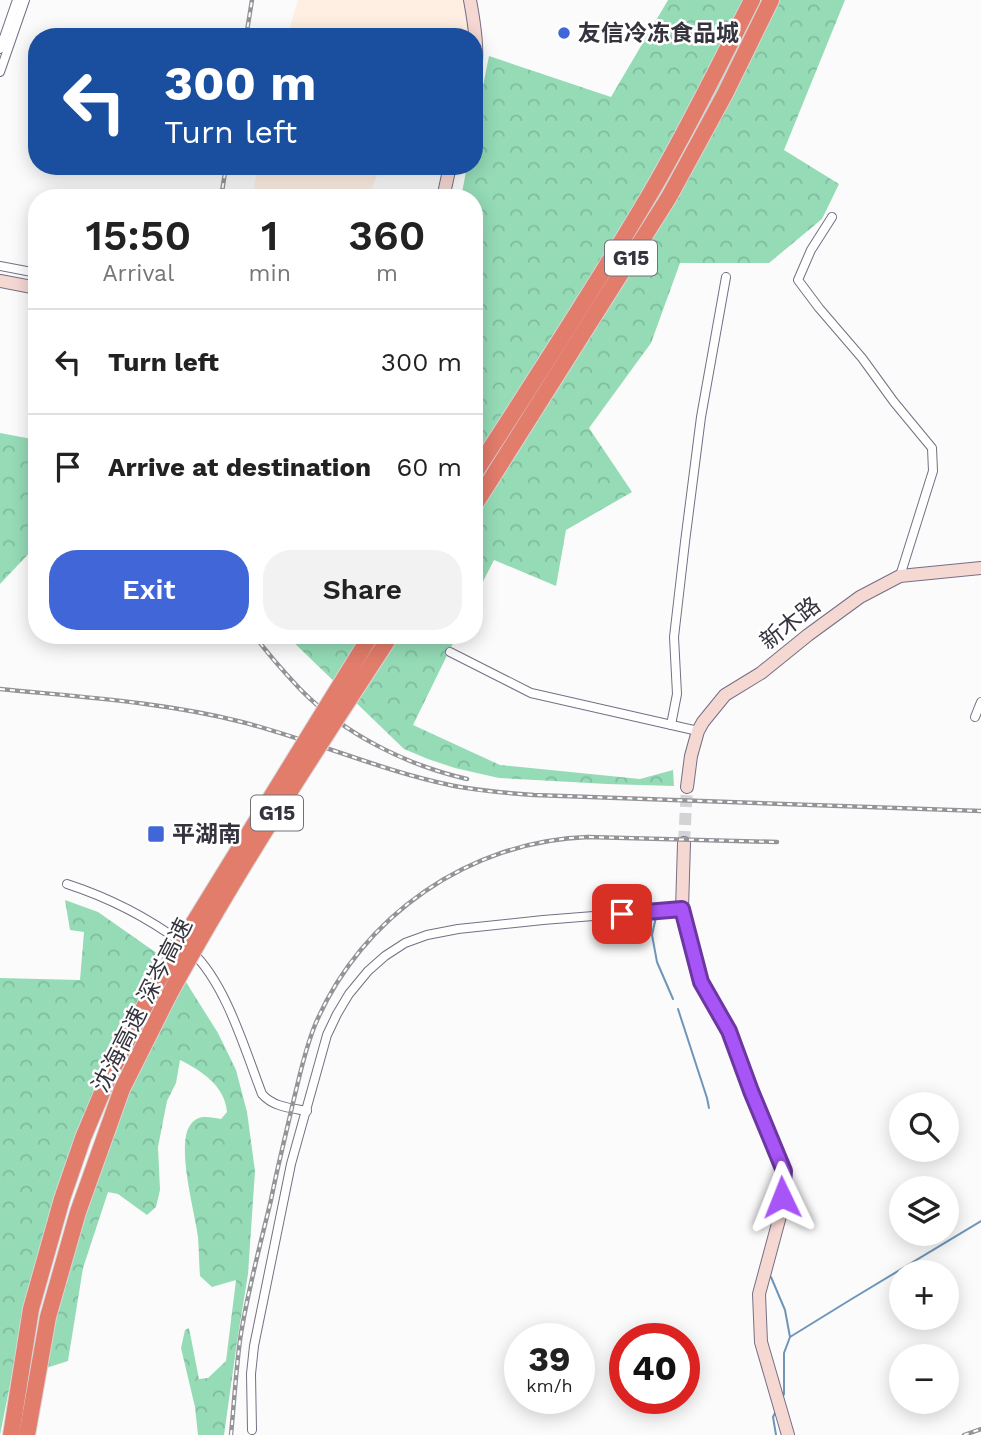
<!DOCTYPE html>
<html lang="en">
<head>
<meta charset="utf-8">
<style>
  body { margin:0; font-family:"Work Sans","Noto Sans SC",sans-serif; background:#f2f2f2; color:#222; height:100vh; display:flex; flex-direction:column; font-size:26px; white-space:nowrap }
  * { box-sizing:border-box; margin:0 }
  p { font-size:23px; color:#767676 }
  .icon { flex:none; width:38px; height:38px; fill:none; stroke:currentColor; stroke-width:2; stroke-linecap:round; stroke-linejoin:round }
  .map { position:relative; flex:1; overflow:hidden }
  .details { position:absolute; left:28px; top:189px; width:455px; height:455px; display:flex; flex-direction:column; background:#fff; border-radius:28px; box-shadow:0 4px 18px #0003 }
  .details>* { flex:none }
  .top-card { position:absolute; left:28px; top:28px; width:455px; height:147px; border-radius:28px; box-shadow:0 4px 18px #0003; background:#1a4fa0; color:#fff; overflow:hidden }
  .tools { position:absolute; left:889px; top:1092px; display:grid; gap:14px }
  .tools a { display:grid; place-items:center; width:70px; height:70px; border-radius:50%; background:#fff; box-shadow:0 4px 18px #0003; font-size:35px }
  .speed { position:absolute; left:504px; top:1323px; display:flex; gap:14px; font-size:35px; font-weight:700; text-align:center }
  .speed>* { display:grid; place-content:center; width:91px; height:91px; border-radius:50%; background:#fff; box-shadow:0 4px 18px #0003; line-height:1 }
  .speed small { font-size:18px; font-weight:400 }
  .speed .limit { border:10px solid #d22; background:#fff; color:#111 }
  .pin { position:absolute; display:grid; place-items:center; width:60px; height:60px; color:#fff; margin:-30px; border-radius:14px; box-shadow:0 4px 10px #0006 }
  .me { position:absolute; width:77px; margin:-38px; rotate:358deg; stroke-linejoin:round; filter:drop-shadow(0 0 5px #0008) }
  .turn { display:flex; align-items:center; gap:24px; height:147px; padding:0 21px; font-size:32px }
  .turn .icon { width:91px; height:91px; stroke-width:2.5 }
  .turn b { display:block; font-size:49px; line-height:60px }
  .eta { display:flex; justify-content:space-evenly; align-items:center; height:119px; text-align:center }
  .eta b { font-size:42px; font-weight:600; line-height:49px }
  .cta { display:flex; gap:14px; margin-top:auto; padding:14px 21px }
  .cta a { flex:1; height:80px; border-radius:28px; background:#4066d8; color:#fff; font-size:28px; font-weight:600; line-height:80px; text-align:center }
  .cta a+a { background:#f2f2f2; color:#222 }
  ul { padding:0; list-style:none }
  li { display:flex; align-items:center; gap:21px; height:105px; padding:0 21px; border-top:2px solid #e0e0e0 }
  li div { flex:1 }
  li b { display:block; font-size:26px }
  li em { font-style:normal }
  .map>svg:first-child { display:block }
  .commercial { fill:#feefe2 }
  .forest { fill:url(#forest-crowns) }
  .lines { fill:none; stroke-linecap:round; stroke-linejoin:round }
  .stream { stroke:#6d96b9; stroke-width:2 }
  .secondary-tunnel { stroke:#d3d3d5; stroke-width:12; stroke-dasharray:12 6; stroke-linecap:butt }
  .street-casing { stroke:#756f85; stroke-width:10 }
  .secondary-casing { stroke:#756f85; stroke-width:14 }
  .highway-casing { stroke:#d7d6d8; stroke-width:18 }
  .street { stroke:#fff; stroke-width:8 }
  .secondary { stroke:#f6d8d3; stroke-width:12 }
  .highway { stroke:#e27c6b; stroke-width:16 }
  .rail-casing { stroke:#949398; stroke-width:4.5 }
  .rail { stroke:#fff; stroke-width:2; stroke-dasharray:5; stroke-linecap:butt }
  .highway-bridge-casing { stroke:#d7d6d8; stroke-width:18; stroke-linecap:butt }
  .highway-bridge { stroke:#e27c6b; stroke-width:16 }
  .route-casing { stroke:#6d37a1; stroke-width:18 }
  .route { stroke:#a855f7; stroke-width:12 }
  .poi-dot { fill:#4066d8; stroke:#fff; stroke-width:2.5 }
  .labels { text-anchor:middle; stroke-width:5; stroke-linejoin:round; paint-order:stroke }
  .shield { fill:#fff; stroke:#727077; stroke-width:2 }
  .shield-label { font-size:21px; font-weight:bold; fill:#35333d }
  .poi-label { font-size:23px; font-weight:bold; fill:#35333d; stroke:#fff; text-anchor:start }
  .street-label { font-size:23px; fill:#35333d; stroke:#fff }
</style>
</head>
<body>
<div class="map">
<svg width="981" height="1435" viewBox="0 0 981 1435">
  <defs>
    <pattern id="forest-crowns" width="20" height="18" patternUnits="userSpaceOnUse" patternTransform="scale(1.75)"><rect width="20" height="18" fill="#94dbb6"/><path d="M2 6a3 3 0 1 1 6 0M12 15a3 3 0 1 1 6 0" fill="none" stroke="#80bc9d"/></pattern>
  </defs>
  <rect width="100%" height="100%" fill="#fbfbfb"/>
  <g class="commercial">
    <path d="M298 0H464L469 37H287Z"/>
    <path d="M258 166H381L368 198H252Z"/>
  </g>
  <g class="forest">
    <path d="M668 0H845L784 150 839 184 822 219 769 263H680L651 343 589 428 632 492 566 530 556 586 494 560 474 599V198H461L467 166H474V131L489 56 611 97Z"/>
    <path d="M0 433 37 440V545L0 584Z"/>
    <path d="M286 635H457L413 725 500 765 640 779 673 770 674 786 607 784 499 778 455 768 428 759 404 749Z"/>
    <path d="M65 900 98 912 158 954 144 976 152 982 99 1084 73 1143 47 1226 23 1319 0 1435V978L80 980 84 932 70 930Z"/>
    <path d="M184 979 218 1033 236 1070 247 1112 255 1171 248 1274 237 1342 224 1435H198L195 1407 181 1348 185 1330 189 1328 199 1379 208 1378 226 1361 236 1280 212 1287 200 1276C199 1263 199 1250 198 1237 195 1212 175 1143 191 1124 198 1114 210 1117 221 1119L227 1112C225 1086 202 1071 180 1060L176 1083 167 1101 158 1147 160 1190 156 1207 147 1215 118 1194 108 1192 83 1268 68 1361 46 1368 59 1297 88 1193 122 1106Z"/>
  </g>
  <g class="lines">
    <g class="stream">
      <path d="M656 917 652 935 657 962 673 999"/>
      <path d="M678 1009 707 1098 709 1108"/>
      <path d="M771 1277 785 1310 790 1337"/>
      <path d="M782 1398 784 1394V1353L790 1337 850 1300 981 1221"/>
      <path d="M775 1413 773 1417 776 1435"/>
    </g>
    <path class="secondary-tunnel" d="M684 843 687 787"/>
    <defs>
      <g id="street">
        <path d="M0 49 17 0"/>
        <path d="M0 72 25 0"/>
        <path d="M832 217 811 250 798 280 819 308 862 358 894 402 932 448 933 471 900 576"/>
        <path d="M0 266 37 273"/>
        <path d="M450 652 531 693 698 731"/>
        <path d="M975 717 981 702"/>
        <path d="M671 725 677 694 674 637 685 542 701 417 726 277"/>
        <path d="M67 884C110 898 147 917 182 943"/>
        <path d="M192 952C226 984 245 1050 262 1094 273 1107 291 1108 307 1111"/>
        <path d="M252 1430 251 1374 254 1346 291 1164 327 1035 337 1014 349 994 368 971 385 956 405 943 427 935 458 929 543 920 682 909"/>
      </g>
      <g id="secondary">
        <path d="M470 0C475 27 479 54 474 81"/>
        <path d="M443 198 450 166"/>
        <path d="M0 281 37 288"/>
        <path d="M687 787 691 756 698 731 703 722 725 695 761 673 808 635 860 597 900 576 981 568"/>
        <path d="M684 843 682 909 701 982 729 1031 751 1091 784 1171 780 1216 759 1294 761 1342 788 1435"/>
      </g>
      <g id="highway">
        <path d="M474 474C534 381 594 289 650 194 687 131 719 65 752 0"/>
        <path d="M474 506 669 197 725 94 771 0"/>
        <path d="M11 1435 31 1309 62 1199 83 1138 109 1076 156 984"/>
        <path d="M27 1435 48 1317 78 1212 122 1089 169 995"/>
      </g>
    </defs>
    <use href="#street" class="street-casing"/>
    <use href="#secondary" class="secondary-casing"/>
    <use href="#highway" class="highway-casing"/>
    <use href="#street" class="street"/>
    <use href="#secondary" class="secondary"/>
    <use href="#highway" class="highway"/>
    <defs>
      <g id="rail">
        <path d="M246 37 252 0"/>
        <path d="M221 198 226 166"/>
        <path d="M254 635C268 654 284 672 300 689 344 734 406 765 467 779"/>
        <path d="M0 689C81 697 163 702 242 722 312 740 379 770 450 785 478 791 506 793 534 795L981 811"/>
        <path d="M231 1435C234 1403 236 1371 240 1340 247 1293 260 1246 271 1200 277 1169 285 1138 292 1107 299 1079 304 1052 315 1025 361 916 470 841 588 837L777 842"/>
        <path d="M964 1435 981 1429"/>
      </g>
    </defs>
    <use href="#rail" class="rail-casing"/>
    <use href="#rail" class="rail"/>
    <defs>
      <g id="highway-bridge">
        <path d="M156 984 371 635"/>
        <path d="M169 995C236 871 314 753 391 635"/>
      </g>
    </defs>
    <use href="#highway-bridge" class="highway-bridge-casing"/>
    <use href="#highway-bridge" class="highway-bridge"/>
  </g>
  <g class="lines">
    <defs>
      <path id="route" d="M622 914 682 909 701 982 729 1031 751 1091 784 1171 782 1197"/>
    </defs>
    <use href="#route" class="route-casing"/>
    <use href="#route" class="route"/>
  </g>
  <g class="poi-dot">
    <circle cx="564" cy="33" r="7"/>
    <rect x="147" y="825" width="18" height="18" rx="3.5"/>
  </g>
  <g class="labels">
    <g class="shield">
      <rect x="605" y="240.5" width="52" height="35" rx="5"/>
      <rect x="251" y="795.5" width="52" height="35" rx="5"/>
    </g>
    <g class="shield-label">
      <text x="631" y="265">G15</text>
      <text x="277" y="820">G15</text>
    </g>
    <g class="poi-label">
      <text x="578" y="41">友信冷冻食品城</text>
      <text x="172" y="842">平湖南</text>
    </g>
    <g class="street-label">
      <text transform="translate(790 623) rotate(-38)" y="8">新木路</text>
      <text transform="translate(142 1005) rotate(-63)" y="8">沈海高速 深岑高速</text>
    </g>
  </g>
</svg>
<div class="tools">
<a><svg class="icon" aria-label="search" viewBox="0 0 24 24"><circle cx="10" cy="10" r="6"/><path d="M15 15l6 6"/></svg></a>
<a><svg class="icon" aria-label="layers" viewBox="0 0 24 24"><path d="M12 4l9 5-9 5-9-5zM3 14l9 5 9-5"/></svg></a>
<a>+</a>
<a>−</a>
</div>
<div class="speed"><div>39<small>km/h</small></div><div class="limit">40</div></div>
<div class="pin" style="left:622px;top:914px;background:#d93025"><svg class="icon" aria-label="arrive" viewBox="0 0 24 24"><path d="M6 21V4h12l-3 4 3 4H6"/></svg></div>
<svg class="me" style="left:782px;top:1197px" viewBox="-20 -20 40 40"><path d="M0-17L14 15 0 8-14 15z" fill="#a855f7" stroke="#fff" stroke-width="4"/></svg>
<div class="top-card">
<div class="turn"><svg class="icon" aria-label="left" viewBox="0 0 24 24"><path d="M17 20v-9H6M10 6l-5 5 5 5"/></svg><div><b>300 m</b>Turn left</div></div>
</div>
<section class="details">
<div class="eta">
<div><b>15:50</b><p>Arrival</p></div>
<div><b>1</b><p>min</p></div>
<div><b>360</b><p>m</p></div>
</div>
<ul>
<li><svg class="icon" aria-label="left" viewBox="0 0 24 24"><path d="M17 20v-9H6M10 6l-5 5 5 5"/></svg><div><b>Turn left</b></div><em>300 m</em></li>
<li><svg class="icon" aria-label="arrive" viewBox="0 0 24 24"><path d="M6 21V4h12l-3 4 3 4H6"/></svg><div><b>Arrive at destination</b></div><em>60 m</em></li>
</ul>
<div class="cta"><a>Exit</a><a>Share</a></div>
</section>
</div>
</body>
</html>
